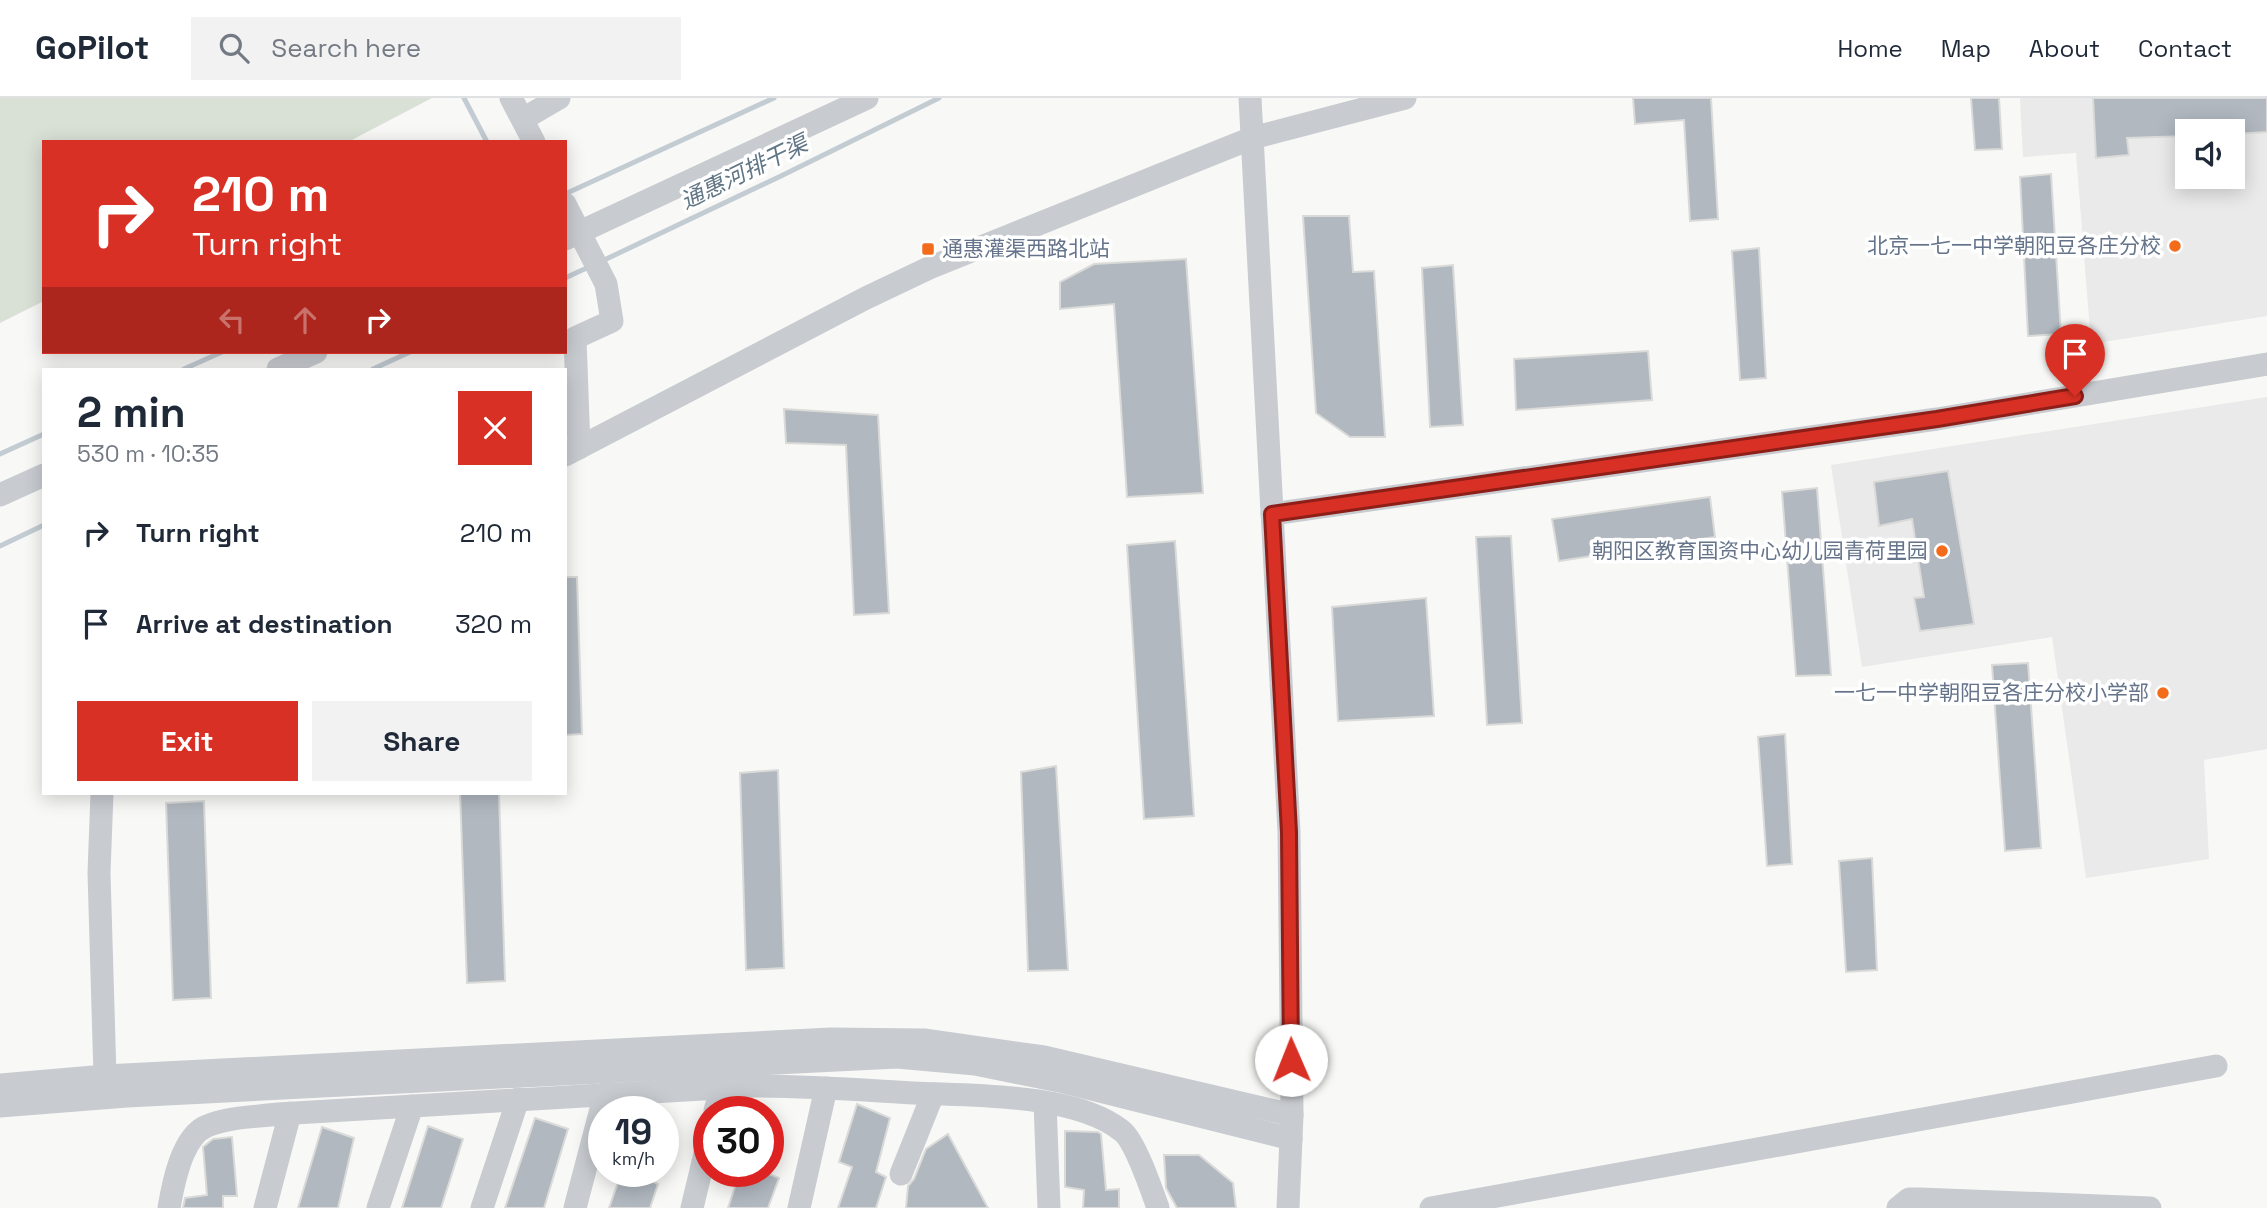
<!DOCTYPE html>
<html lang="en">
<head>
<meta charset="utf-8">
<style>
  body { margin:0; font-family:"Space Grotesk","Noto Sans SC",sans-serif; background:#f2f2f3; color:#1f2937; height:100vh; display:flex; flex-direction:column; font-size:26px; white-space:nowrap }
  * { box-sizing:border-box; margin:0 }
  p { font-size:23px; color:#747a83 }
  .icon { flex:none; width:38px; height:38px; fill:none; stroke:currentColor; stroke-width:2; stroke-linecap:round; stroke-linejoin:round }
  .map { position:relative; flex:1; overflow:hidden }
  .details { position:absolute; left:42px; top:270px; width:525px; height:427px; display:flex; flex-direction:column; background:#fff; border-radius:0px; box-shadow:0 4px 18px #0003 }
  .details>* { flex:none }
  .hud { position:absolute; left:42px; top:42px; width:525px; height:214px; border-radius:0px; box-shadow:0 4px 18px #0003; background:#d93025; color:#fff; overflow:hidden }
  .tools { position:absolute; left:2175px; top:21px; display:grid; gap:14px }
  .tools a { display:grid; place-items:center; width:70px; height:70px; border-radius:0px; background:#fff; box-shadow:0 4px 18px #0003; font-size:35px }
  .speed { position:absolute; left:588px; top:998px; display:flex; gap:14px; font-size:35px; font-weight:700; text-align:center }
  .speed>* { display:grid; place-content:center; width:91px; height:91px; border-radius:50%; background:#fff; box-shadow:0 4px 18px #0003; line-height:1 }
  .speed small { font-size:18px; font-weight:400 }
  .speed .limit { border:10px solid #d22; background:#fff; color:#111 }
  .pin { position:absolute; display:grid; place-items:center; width:60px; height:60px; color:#fff; margin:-72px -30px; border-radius:50% 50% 50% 0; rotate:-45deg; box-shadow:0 0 7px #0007 }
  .pin .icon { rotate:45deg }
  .me { position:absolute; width:77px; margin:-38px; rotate:359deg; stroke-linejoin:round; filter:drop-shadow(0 0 5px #0008) }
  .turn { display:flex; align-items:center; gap:24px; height:147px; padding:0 35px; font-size:32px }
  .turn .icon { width:91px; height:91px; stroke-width:2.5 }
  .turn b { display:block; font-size:49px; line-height:60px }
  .lanes { display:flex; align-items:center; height:66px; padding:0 35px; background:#0003; justify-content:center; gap:35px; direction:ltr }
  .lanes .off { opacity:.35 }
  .round { display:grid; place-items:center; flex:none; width:74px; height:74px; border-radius:0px; background:#f2f2f3 }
  .overview { display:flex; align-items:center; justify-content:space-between; height:119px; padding:0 35px }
  h1 { font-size:42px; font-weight:800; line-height:52px }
  .button { display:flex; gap:14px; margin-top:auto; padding:14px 35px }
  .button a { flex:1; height:80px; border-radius:0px; background:#d93025; color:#fff; font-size:28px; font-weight:800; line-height:80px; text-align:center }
  .button a+a { background:#f2f2f3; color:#1f2937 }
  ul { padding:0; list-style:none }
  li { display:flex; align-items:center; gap:21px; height:91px; padding:0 35px }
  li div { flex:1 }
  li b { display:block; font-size:26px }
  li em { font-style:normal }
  header { display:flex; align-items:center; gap:42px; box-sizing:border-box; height:98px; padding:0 35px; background:#fff; border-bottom:2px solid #e0e1e3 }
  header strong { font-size:33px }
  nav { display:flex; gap:38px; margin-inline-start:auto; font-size:24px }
  .search { width:490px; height:63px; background:#f2f2f3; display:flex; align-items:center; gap:18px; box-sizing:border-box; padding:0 24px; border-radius:0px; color:#747a83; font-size:26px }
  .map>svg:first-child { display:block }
  .built { fill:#e9eae9; fill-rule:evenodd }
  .green { fill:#d9e1d7 }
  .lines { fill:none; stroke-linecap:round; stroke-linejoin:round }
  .stream { stroke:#c3ccd3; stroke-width:5 }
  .building { fill:#b1b8c0; stroke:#dadbd8; stroke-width:2 }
  .minor { stroke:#c8cbd0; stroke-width:23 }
  .route-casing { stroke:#8d1f18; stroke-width:18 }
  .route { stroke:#d93025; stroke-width:12 }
  .poi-dot { fill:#f36c1c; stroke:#fff; stroke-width:2.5 }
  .labels { text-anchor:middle; stroke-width:7; stroke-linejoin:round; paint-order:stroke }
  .poi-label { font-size:21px; fill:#65748a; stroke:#fff; text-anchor:end }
  .water-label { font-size:23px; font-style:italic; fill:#617685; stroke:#fff }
</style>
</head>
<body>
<header>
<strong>GoPilot</strong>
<div class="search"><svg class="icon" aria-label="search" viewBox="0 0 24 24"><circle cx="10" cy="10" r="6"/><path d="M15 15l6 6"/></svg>Search here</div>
<nav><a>Home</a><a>Map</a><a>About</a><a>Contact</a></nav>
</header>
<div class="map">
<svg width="2267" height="1110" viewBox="0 0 2267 1110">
  <rect width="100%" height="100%" fill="#f8f9f6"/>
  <g class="built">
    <path d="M2020 0H2267V218L2091 246 2076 55 2023 59ZM2188 33H2233V79H2188Z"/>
    <path d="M2267 299V651L2204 662 2209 761 2086 780 2052 539 1862 569 1831 367Z"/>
  </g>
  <path class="green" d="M0 0H432L348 44H44V203L0 225Z"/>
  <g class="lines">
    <g class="stream">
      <path d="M464 0 487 44"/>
      <path d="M565 96 774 0"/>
      <path d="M600 164 781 78 939 0"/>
      <path d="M565 180 591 168"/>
      <path d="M184 271 222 254"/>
      <path d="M373 271 410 254"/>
      <path d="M0 356 44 336"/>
      <path d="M0 448 44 427"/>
    </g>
  </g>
  <g class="building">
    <path d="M1633 0H1711L1718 121 1690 123 1684 22 1635 26Z"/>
    <path d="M1971 0H1999L2002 51 1975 52Z"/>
    <path d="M2093 0H2267V34L2233 36V33H2188V38L2127 40 2129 57 2096 60Z"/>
    <path d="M2051 76 2061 236 2028 238 2020 79Z"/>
    <path d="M1303 118H1349L1353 174 1374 173 1385 339H1350L1316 315Z"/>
    <path d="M1759 150 1766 280 1740 282 1732 153Z"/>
    <path d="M1186 161 1203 395 1127 399 1114 206 1060 211V184L1094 166Z"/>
    <path d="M1453 167 1463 327 1430 329 1422 170Z"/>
    <path d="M1648 253 1652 302 1516 312 1514 261Z"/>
    <path d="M784 311 878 317 889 515 854 517 846 347 786 345Z"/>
    <path d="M1948 373 1974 526 1920 533 1914 500 1924 499 1912 421 1879 428 1874 384Z"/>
    <path d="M1817 390 1831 577 1796 578 1782 394Z"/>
    <path d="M1710 399 1715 439 1559 463 1552 421Z"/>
    <path d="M1511 438 1522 625 1487 627 1476 439Z"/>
    <path d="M1175 443 1194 718 1144 721 1127 447Z"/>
    <path d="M565 479H577L582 636 565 637Z"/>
    <path d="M1426 500 1434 618 1338 623 1332 509Z"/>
    <path d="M2028 565 2041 750 2005 753 1992 567Z"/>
    <path d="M1785 636 1792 766 1767 768 1758 639Z"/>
    <path d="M1056 668 1068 872 1028 873 1021 674Z"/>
    <path d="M778 672 784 870 746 872 740 675Z"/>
    <path d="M460 695H499L505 883 467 885Z"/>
    <path d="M204 703 211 900 173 902 166 705Z"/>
    <path d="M1872 760 1877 872 1846 874 1839 763Z"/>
    <path d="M857 1006 890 1020 876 1074 886 1079 876 1110H838L852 1069 839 1064Z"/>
    <path d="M535 1020 568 1031 544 1110H505Z"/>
    <path d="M428 1028 463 1041 441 1110H402Z"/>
    <path d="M322 1029 354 1040 338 1110H298Z"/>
    <path d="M1065 1033 1098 1034 1101 1036 1106 1092 1119 1091V1110H1083L1084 1092 1065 1089Z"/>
    <path d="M948 1036 988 1110H906L908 1088 914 1081 926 1051Z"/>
    <path d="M232 1039 237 1098H223V1110H183L185 1100 207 1097 203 1049 213 1041Z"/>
    <path d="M1164 1057H1199L1233 1085 1236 1110H1177L1166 1090Z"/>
    <path d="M622 1073H649L647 1081 658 1086 650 1110H609Z"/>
    <path d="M740 1073H762L779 1080 768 1110H728Z"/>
  </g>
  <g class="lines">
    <g class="minor">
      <path d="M511 0 534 44"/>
      <path d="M1250 0 1289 734 1292 1017 1288 1110"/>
      <path d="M523 21 559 0"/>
      <path d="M565 106 606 186 612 223 575 240 579 350"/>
      <path d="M565 141 867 0"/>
      <path d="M278 271 316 254"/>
      <path d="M565 357 866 200 929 170 1252 40 1405 0"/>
      <path d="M0 397 44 377"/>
      <path d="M1272 416 1937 321 2267 266"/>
      <path d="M102 695 99 775 105 978"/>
      <path d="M0 987 105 978 831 941 924 942 1044 959 1292 1017"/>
      <path d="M1045 1005 1049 1110"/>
      <path d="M0 1008 127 998 897 959 975 966 1064 984 1291 1041"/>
      <path d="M715 1013 721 990"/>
      <path d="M901 1076 933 996"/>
      <path d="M169 1110C173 1086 182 1038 207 1028 228 1019 255 1019 278 1016L754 988C807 988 861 992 914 995 973 998 1075 995 1122 1033 1135 1043 1152 1093 1158 1110"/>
      <path d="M265 1110 290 1015"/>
      <path d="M378 1110 412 1008"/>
      <path d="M482 1110 518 1001"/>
      <path d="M575 1110 605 996"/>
      <path d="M692 1110 709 1039"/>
      <path d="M799 1110 826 990"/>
      <path d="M1431 1110 2216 968"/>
      <path d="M1898 1110 1909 1101H1920L2150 1110"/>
    </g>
  </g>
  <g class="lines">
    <defs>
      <path id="route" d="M1291 962 1289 734 1272 416 1937 321 2075 298"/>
    </defs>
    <use href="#route" class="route-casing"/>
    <use href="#route" class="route"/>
  </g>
  <g class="poi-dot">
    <circle cx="2175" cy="148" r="7"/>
    <rect x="921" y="144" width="14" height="14" rx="3.5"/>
    <circle cx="1942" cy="453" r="7"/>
    <circle cx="2163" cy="595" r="7"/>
  </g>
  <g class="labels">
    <g class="poi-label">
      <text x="2161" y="155">北京一七一中学朝阳豆各庄分校</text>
      <text x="942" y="158" text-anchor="start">通惠灌渠西路北站</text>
      <text x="1928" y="460">朝阳区教育国资中心幼儿园青荷里园</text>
      <text x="2149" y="602">一七一中学朝阳豆各庄分校小学部</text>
    </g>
    <g class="water-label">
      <text transform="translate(744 74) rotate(-26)" y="8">通惠河排干渠</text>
    </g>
  </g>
</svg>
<div class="tools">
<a><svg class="icon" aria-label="sound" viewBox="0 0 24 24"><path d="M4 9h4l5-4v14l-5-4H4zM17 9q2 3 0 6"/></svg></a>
</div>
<div class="speed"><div>19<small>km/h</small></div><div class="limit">30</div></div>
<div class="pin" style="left:2075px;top:298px;background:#d93025"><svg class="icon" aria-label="arrive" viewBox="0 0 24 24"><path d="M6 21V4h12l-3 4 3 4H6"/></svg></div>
<svg class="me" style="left:1291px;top:962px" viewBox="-20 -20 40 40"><circle r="19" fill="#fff"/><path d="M0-13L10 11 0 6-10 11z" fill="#d93025"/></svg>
<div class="hud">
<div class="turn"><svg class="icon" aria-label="right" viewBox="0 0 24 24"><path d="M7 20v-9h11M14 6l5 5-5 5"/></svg><div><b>210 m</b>Turn right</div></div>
<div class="lanes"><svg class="icon off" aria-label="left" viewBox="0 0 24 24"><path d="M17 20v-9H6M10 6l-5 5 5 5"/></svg><svg class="icon off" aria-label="ahead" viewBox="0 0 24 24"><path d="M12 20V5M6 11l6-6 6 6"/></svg><svg class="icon" aria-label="right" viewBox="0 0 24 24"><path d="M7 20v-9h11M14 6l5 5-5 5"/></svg></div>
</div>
<section class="details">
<div class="overview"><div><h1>2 min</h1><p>530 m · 10:35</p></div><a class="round" style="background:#d93025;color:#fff"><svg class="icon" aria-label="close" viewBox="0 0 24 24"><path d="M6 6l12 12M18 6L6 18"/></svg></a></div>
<ul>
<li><svg class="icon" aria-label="right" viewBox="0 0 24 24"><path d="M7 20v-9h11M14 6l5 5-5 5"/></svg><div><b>Turn right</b></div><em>210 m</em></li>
<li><svg class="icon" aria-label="arrive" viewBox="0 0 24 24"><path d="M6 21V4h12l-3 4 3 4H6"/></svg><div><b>Arrive at destination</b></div><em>320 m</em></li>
</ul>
<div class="button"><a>Exit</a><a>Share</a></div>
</section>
</div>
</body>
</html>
